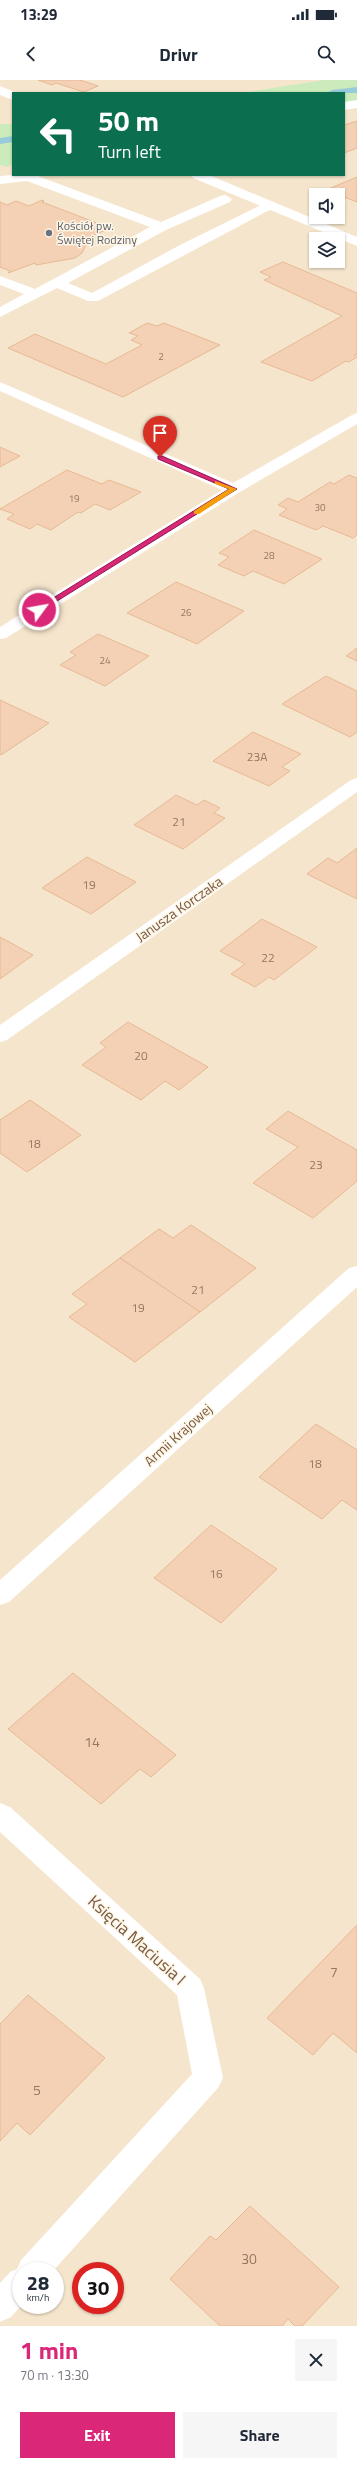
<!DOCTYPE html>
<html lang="en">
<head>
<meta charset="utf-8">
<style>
  body { margin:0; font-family:"Titillium Web",sans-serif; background:#f6f6f7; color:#1f2937; height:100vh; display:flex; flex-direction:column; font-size:15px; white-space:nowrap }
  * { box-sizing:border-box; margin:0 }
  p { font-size:13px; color:#747a83 }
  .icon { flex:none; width:22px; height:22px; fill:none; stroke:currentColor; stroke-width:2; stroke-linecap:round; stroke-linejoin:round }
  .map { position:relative; height:2246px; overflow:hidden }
  .details { display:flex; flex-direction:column; background:#fff; flex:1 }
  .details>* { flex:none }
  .top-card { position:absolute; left:12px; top:12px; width:333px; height:84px; border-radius:0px; box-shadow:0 1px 3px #0004; background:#0b6e4f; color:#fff; overflow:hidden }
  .controls { position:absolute; left:309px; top:108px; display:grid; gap:8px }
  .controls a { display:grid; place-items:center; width:36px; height:36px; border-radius:0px; background:#fff; box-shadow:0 1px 3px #0004; font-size:20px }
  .speed { position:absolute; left:12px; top:2182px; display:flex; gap:8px; font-size:20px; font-weight:700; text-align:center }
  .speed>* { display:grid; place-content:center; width:52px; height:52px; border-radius:50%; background:#fff; box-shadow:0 1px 3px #0004; line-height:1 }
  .speed small { font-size:10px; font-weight:400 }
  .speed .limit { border:6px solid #d22; background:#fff; color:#111 }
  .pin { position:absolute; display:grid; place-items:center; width:34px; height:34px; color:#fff; margin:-41px -17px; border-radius:50% 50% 50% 0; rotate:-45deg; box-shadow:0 0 4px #0007 }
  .pin .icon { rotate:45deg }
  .me { position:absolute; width:44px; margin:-22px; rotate:58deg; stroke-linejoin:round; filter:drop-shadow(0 0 3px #0008) }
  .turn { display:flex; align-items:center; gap:14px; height:84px; padding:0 20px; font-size:18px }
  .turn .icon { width:52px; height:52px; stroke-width:2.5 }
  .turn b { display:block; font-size:28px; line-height:34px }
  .round { display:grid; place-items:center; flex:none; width:42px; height:42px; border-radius:0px; background:#f6f6f7 }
  .summary { display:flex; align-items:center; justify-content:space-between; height:68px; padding:0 20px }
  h1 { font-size:24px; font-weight:700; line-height:30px; color:#db2777 }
  .action { display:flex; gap:8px; margin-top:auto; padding:8px 20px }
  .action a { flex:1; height:46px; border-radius:0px; background:#db2777; color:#fff; font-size:16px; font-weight:700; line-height:46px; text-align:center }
  .action a+a { background:#f6f6f7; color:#1f2937 }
  .status { display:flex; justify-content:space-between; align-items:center; height:28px; padding:0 20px; background:#fff; direction:ltr }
  .status svg { height:11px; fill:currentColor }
  header { display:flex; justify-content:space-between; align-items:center; height:52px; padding:0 20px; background:#fff; font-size:18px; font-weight:700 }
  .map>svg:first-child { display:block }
  .residential { fill:#f5e5cc; fill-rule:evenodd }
  .green { fill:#ccebbc }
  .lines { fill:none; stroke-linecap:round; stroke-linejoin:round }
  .stream { fill:#98cbda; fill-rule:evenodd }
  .building { fill:#f4d1b4; stroke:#e8b994 }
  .service { fill:#fff; fill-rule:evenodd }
  .minor { fill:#fff; fill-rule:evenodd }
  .route { fill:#db2777; stroke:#8e194d }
  .slow { fill:#f59e0b }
  .worship-dot { fill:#6b7280; stroke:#fff6e5; stroke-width:1.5 }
  .labels { text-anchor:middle; stroke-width:3; stroke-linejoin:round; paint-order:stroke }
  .far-number-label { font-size:10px; fill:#947761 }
  .far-worship-label { font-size:12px; fill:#5b616d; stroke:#fff6e5; text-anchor:start }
  .number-label { font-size:12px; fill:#947761 }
  .street-label { font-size:14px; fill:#745945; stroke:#fff6e5 }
  .near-number-label { font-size:14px; fill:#947761 }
  .near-street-label { font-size:17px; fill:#745945; stroke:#fff6e5 }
</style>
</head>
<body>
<div class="status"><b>13:29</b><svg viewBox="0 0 49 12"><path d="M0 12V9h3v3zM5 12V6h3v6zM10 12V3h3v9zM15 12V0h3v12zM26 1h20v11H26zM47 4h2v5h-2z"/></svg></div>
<header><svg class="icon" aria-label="back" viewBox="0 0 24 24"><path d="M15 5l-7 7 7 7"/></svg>Drivr<svg class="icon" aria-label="search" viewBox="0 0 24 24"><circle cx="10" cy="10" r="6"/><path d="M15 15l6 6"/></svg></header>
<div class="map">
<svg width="357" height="2246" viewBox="0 0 357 2246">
  <rect width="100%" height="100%" fill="#fdf3de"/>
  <path class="residential" d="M0 0H357V2246H0ZM13 13H344V95H13ZM316 115H338V137H316ZM316 159H338V181H316ZM21 2191H55V2225H21ZM81 2191H115V2225H81Z"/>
  <g class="green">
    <path d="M324 0H357V22L344 24V13H242Z"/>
    <path d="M0 44H13V84L7 87 0 85Z"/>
  </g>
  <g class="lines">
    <g class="stream">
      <path d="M357 7V13H327L332 10Z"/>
      <path d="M13 56V62L0 64V58Z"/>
    </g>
  </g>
  <g class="building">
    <path d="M38 0H80L98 6 84 12 56 3 52 5Z"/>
    <path d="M357 41V68L344 73V45Z"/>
    <path d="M357 97V122L326 110Z"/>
    <path d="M42 120 44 121 42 122 110 148 88 158 93 159 87 163 82 173 75 178 36 185 35 183 8 193 10 191 0 187V122L7 125 16 121 29 126Z"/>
    <path d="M283 182 357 213V274L354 275 357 277 349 282 346 281 312 301 261 282 342 236 264 200 271 197 260 192Z"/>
    <path d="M147 243 157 246 164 243 220 265 123 317 8 268 35 254 106 284 142 265 131 260 138 256 129 253Z"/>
    <path d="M0 367 20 376 0 387Z"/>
    <path d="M67 390 102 404 109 400 141 412 110 430 95 424 81 433 78 432 51 450 37 444 30 449 7 439 14 434 0 429Z"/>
    <path d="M349 395 357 398V455L353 458 323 446 316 450 279 435 287 429 278 425 288 418 298 422 330 402 334 404Z"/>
    <path d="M254 450 322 479 284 504 253 491 244 496 218 485 229 477 219 473Z"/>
    <path d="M176 502 244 531 197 564 127 533Z"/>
    <path d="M98 554 149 576 105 606 60 585 76 575 70 572Z"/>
    <path d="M357 568V581L346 576Z"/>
    <path d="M326 596 357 611V652L350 657 282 624Z"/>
    <path d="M0 620 49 643 1 675 0 674Z"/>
    <path d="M253 652 301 674 282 687 290 691 269 706 213 681Z"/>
    <path d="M176 715 197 725 204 720 220 728 214 733 225 738 183 769 134 745Z"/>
    <path d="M357 768V819L307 794 328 778 337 783Z"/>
    <path d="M87 777 136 802 91 834 42 808Z"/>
    <path d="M262 839 317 867 274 900 269 897 255 907 231 894 245 884 220 871Z"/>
    <path d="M0 857 33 875 0 899Z"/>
    <path d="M128 942 208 987 179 1010 165 1001 141 1020 82 985 106 967 100 963Z"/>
    <path d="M30 1020 81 1055 27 1092 0 1073V1040Z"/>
    <path d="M288 1031 357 1070V1101L313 1138 253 1103 298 1067 266 1049Z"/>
    <path d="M191 1145 256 1188 200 1232 120 1178 159 1149 173 1158Z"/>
    <path d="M120 1178 200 1232 135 1282 69 1237 87 1224 72 1214Z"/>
    <path d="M316 1344 357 1370V1430L342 1420 322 1439 259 1397Z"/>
    <path d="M211 1445 277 1489 221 1543 154 1498Z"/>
    <path d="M73 1593 176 1675 151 1697 140 1689 101 1724 8 1649Z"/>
    <path d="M357 1845V1973L333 1953 313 1975 267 1938Z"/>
    <path d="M28 1915 105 1978 30 2055 17 2043 0 2061V1944Z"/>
    <path d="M250 2126 339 2207 302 2246H295L288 2239 282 2246H220L170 2199 210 2156 216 2160Z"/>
  </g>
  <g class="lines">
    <path class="service" d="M13 95H35L161 142 220 116 225 115 232 119 230 122 166 150 68 203 92 213 180 165 265 123 270 122 277 126 98 221H88L57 208 0 237V227L24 214 0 205V196L35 209 150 147 27 101 0 104V96Z"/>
    <g class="minor">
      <path d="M0 6 17 13H13V20L0 15Z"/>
      <path d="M357 20V28L344 30V22Z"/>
      <path d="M191 95H209L357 157V166L193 98Z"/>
      <path d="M0 302 233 403 352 335 357 333V344L240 412 6 558 0 559V547L222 410 0 311Z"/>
      <path d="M357 698V712L7 960 0 962V945L351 700Z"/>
      <path d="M357 1186V1207L9 1522 0 1525V1500L349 1188Z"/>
      <path d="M0 1723 10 1727 200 1899 204 1908 223 1998 218 2008 53 2191H21L22 2225 11 2237 0 2242V2203L10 2192 17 2189 21 2180 192 1994 177 1915 0 1752Z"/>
    </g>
  </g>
  <path class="route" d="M158 376H162L237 409 41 531H37V528L229 409 158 379Z"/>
  <path class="slow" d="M215 401 237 409 199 434H194V431L229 409 215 404Z"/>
  <circle class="worship-dot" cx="49" cy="153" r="4"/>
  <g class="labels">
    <g class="far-number-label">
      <text x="161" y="280">2</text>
      <text x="74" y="422">19</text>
      <text x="320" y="431">30</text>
      <text x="269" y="479">28</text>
      <text x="186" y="536">26</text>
      <text x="105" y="584">24</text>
    </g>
    <g class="far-worship-label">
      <text x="57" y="150">Kościół pw.<tspan x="57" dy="14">Świętej Rodziny</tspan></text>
    </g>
    <g class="number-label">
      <text x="257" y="681">23A</text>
      <text x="179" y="746">21</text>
      <text x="89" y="809">19</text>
      <text x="268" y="882">22</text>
      <text x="141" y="980">20</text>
      <text x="34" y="1068">18</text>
      <text x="316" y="1089">23</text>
      <text x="198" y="1214">21</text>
      <text x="138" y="1232">19</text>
      <text x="315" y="1388">18</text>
      <text x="216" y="1498">16</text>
    </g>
    <g class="street-label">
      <text transform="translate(179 829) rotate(-35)" y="5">Janusza Korczaka</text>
      <text transform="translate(178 1355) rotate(-42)" y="5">Armii Krajowej</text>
    </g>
    <g class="near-number-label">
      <text x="92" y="1667">14</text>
      <text x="334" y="1897">7</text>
      <text x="37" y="2015">5</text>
      <text x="249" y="2184">30</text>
    </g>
    <g class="near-street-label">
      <text transform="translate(137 1860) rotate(42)" y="6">Księcia Maciusia I</text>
    </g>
  </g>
</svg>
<div class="controls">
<a><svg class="icon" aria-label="sound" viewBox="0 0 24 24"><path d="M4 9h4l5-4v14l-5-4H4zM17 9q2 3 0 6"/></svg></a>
<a><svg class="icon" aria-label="layers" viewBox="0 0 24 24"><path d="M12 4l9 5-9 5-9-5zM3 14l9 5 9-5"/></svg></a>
</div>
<div class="speed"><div>28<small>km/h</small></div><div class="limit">30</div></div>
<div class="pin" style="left:160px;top:377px;background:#d93025"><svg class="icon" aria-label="arrive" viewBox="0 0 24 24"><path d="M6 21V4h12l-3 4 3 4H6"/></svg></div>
<svg class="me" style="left:39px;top:530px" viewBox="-20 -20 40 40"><circle r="17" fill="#db2777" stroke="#fff" stroke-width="3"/><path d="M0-11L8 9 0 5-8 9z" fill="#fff"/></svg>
<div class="top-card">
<div class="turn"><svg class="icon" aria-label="left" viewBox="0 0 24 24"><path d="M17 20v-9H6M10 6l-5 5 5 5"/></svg><div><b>50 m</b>Turn left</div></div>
</div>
</div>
<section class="details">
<div class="summary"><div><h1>1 min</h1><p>70 m · 13:30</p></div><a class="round"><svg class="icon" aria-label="close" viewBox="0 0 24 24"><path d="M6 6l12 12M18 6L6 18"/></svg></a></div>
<div class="action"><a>Exit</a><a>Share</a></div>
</section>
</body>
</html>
